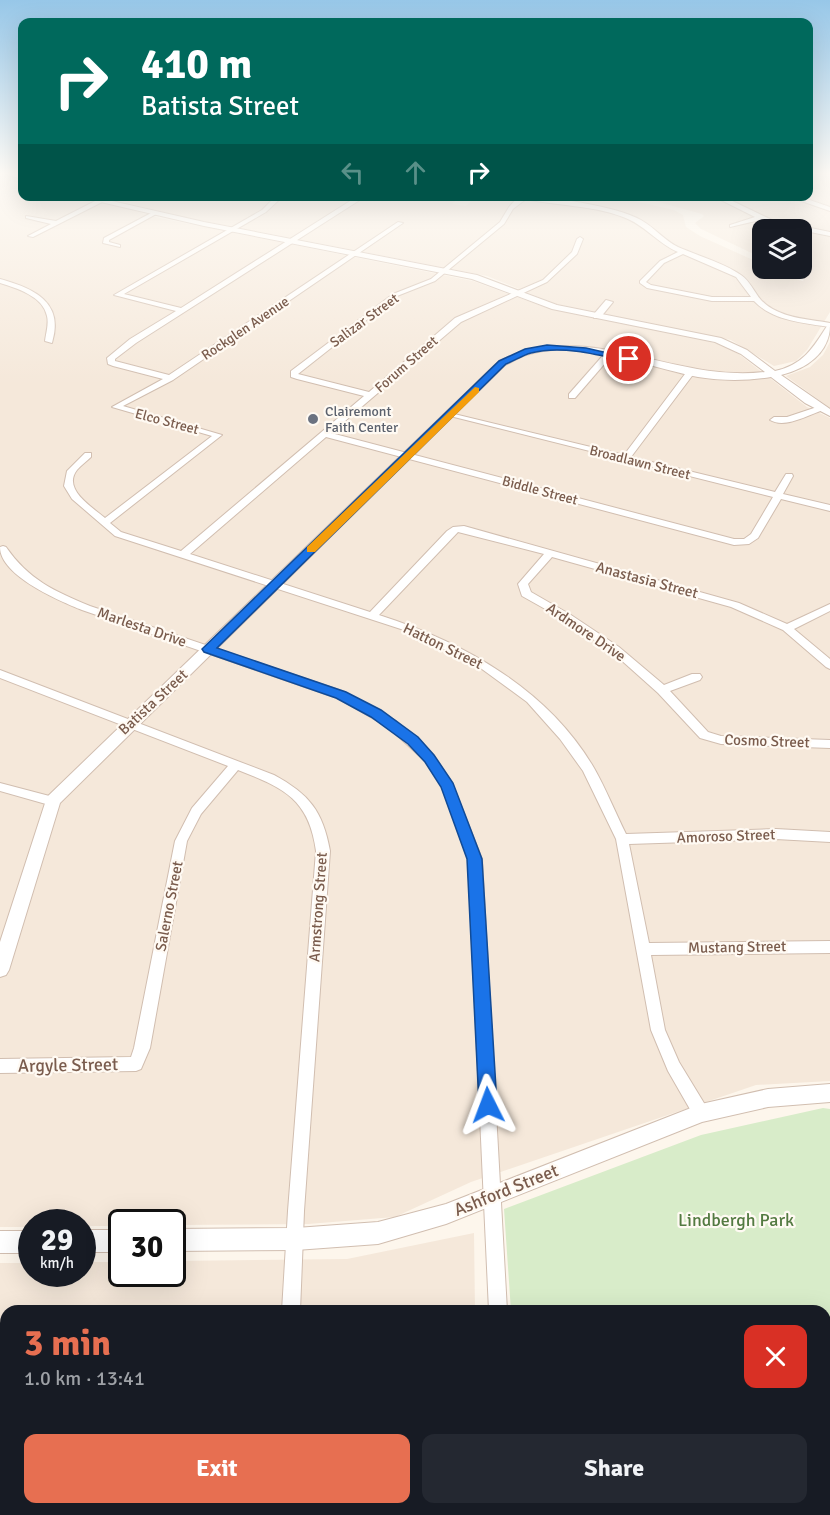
<!DOCTYPE html>
<html lang="en">
<head>
<meta charset="utf-8">
<style>
  body { margin:0; font-family:Signika,sans-serif; background:#242831; color:#f1f3f6; height:100vh; display:flex; flex-direction:column; font-size:22px; white-space:nowrap }
  * { box-sizing:border-box; margin:0 }
  p { font-size:20px; color:#9ea1a6 }
  .icon { flex:none; width:33px; height:33px; fill:none; stroke:currentColor; stroke-width:2; stroke-linecap:round; stroke-linejoin:round }
  .map { position:relative; flex:1; overflow:hidden }
  .drawer { position:absolute; left:0px; top:1305px; width:831px; height:210px; display:flex; flex-direction:column; background:#171b24; border-radius:18px 18px 0 0; box-shadow:0 6px 24px #0002 }
  .drawer>* { flex:none }
  .guide { position:absolute; left:18px; top:18px; width:795px; height:183px; border-radius:12px; box-shadow:0 6px 24px #0002; background:#00695c; color:#fff; overflow:hidden }
  .buttons { position:absolute; left:752px; top:219px; display:grid; gap:12px }
  .buttons a { display:grid; place-items:center; width:60px; height:60px; border-radius:12px; background:#171b24; box-shadow:0 6px 24px #0002; font-size:30px }
  .speed { position:absolute; left:18px; top:1209px; display:flex; gap:12px; font-size:30px; font-weight:700; text-align:center }
  .speed>* { display:grid; place-content:center; width:78px; height:78px; border-radius:50%; background:#171b24; box-shadow:0 6px 24px #0002; line-height:1 }
  .speed small { font-size:15px; font-weight:400 }
  .speed .limit { border:3px solid #111; border-radius:9px; background:#fff; color:#111 }
  .pin { position:absolute; display:grid; place-items:center; width:51px; height:51px; color:#fff; margin:-26px; border:3px solid #fff; border-radius:50%; box-shadow:0 2px 6px #0007 }
  .me { position:absolute; width:66px; margin:-33px; rotate:357deg; stroke-linejoin:round; filter:drop-shadow(0 0 4px #0008) }
  .turn { display:flex; align-items:center; gap:21px; height:126px; padding:0 24px; font-size:27px }
  .turn .icon { width:78px; height:78px; stroke-width:2.5 }
  .turn b { display:block; font-size:42px; line-height:51px }
  .lanes { display:flex; align-items:center; height:57px; padding:0 24px; background:#0003; justify-content:center; gap:30px; direction:ltr }
  .lanes .off { opacity:.35 }
  .round { display:grid; place-items:center; flex:none; width:63px; height:63px; border-radius:12px; background:#242831 }
  .head { display:flex; align-items:center; justify-content:space-between; height:102px; padding:0 24px }
  h1 { font-size:36px; font-weight:700; line-height:45px; color:#e76f51 }
  .action { display:flex; gap:12px; margin-top:auto; padding:12px 24px }
  .action a { flex:1; height:69px; border-radius:12px; background:#e76f51; color:#fff; font-size:24px; font-weight:700; line-height:69px; text-align:center }
  .action a+a { background:#242831; color:#f1f3f6 }
  .map>svg:first-child { display:block }
  .residential { fill:#f5e8da }
  .green { fill:#d8ecc9 }
  .lines { fill:none; stroke-linecap:round; stroke-linejoin:round }
  .minor-casing { stroke:#d1beb0; stroke-width:2 }
  .tertiary-casing { stroke:#d1beb0; stroke-width:2 }
  .minor { fill:#fff; fill-rule:evenodd }
  .tertiary { fill:#fff; fill-rule:evenodd }
  .route { fill:#1a73e8; stroke:#114b97; stroke-width:1.5 }
  .slow { fill:#f59e0b }
  .worship-dot { fill:#6b7280; stroke:#fffaf3; stroke-width:2 }
  .labels { text-anchor:middle; stroke-width:4.5; stroke-linejoin:round; paint-order:stroke }
  .far-street-label { font-size:14px; fill:#7a5c4d; stroke:#fffaf3 }
  .far-worship-label { font-size:14px; fill:#5b616d; stroke:#fffaf3; text-anchor:start }
  .street-label { font-size:15px; fill:#7a5c4d; stroke:#fffaf3 }
  .near-street-label { font-size:18px; fill:#7a5c4d; stroke:#fffaf3 }
  .near-park-label { font-size:18px; fill:#537a41; stroke:#fffaf3 }
</style>
</head>
<body>
<div class="map">
<svg width="830" height="1515" viewBox="0 0 830 1515">
  <rect width="100%" height="100%" fill="#fdf6ec"/>
  <g class="residential">
    <path d="M0 173 22 181V196L68 197 126 208 155 217 473 281 550 309 707 341 725 346 740 355 807 407 830 418V1081L756 1085 471 1182 395 1217 308 1224 173 1225 172 1222H122L121 1226H83L82 1222H32L31 1227H0Z"/>
    <path d="M809 173H830V312L807 350 796 361 774 366 731 340 556 304 487 276 188 218 111 199 90 197 460 196 452 204 466 206 475 197H617L674 210 683 215 686 227 700 236 762 264V268L769 269 776 274 803 281 809 267 801 268V230H762V258L701 229 695 223 704 216 702 214 640 197 808 196Z"/>
    <path d="M830 342V408L786 376 810 367 823 355Z"/>
    <path d="M474 1233 475 1311H6V1509H478L479 1515H0V1263H31L32 1274H82L83 1262H121L122 1274H172L173 1261 347 1259Z"/>
  </g>
  <path class="green" d="M823 1108 830 1109V1511L799 1515H527V1509H825V1311H511L504 1209 701 1135Z"/>
  <g class="lines">
    <defs>
      <g id="minor">
        <path d="M105 196H114L33 237 28 236 51 224 26 218V216L56 221Z"/>
        <path d="M276 196H283L266 212 124 294 181 308 358 196H366L136 343 115 359V361L169 375 398 222 403 223 173 380 123 406 222 435 110 523 121 532 181 551 364 396 297 379 291 377V371L393 294 431 279 500 222 509 207 519 196C548 196 616 206 641 220 655 228 664 240 678 247 698 256 722 262 741 275 750 281 754 292 761 300 778 318 807 319 830 323V327C804 323 773 321 754 301H712L647 288 640 283V281L660 261 678 252C657 243 644 224 623 217 592 205 557 206 526 199L513 209 504 224 435 281 397 296 298 374 369 392 455 318 543 280 572 252 577 239 580 237 583 239 577 254 547 282 461 322 331 433 734 539H744L751 534 773 497 446 415 450 413 624 455 688 370H691L695 372 631 457 775 492 786 474H792L793 476 783 494 830 505V511L781 499 758 538 749 544 734 545 326 437 190 554 370 612 447 531 453 527 464 526 739 603 787 624 830 604V611L794 629 830 659V669L826 667 783 630 731 607 552 557 528 584 531 592 571 615 619 647 664 685 692 674H700L702 677 700 680 670 691 708 732 721 736 830 740V748L721 744 700 738 658 693 611 651 563 619 522 596 518 584 544 554 458 532 379 615C463 642 548 689 594 768 606 789 615 812 626 834L776 829 830 832V842L776 839 629 844 649 943 830 941V953L651 955 665 1030 679 1062 707 1108 709 1113 707 1118 701 1120 695 1118 668 1071 651 1030 616 839 583 771 560 739 527 702 475 664 407 631 115 536 72 499 64 486 67 471 85 453H91V457C87 461 81 465 77 470 62 489 92 507 105 518L212 436 112 407 163 379 113 366 108 364 107 358 130 339 176 311 114 295 262 210ZM683 254 736 277 751 297H712L651 285 646 282 664 263Z"/>
        <path d="M713 196H722L772 220 830 232V236L770 224 760 220 730 227V225L755 217Z"/>
        <path d="M787 196H798L830 207V211Z"/>
        <path d="M153 212 158 213 109 240V242L120 245V247L103 243 104 238Z"/>
        <path d="M0 279C33 288 65 302 52 343L45 341C46 333 49 324 47 316 43 296 16 288 0 283Z"/>
        <path d="M606 300 613 302 600 318H594V314Z"/>
        <path d="M606 352 613 354 575 398H569V394Z"/>
        <path d="M820 406H823V410C808 415 785 429 770 420L774 417H787Z"/>
        <path d="M3 546 6 547C29 580 54 591 90 606L345 692 396 721 434 756 452 783 482 859 507 1311H489L468 859 442 787 426 762 388 727 337 698 82 610C60 601 0 576 0 547Z"/>
        <path d="M0 670 274 775C309 794 323 811 330 851L304 1211 300 1311H282L288 1211 316 851C309 799 284 788 238 770L201 814 187 841 150 1048 141 1069 136 1071 0 1073V1059L131 1057 134 1048 175 841 192 808 228 766 0 678Z"/>
        <path d="M0 783 57 798 59 801 57 804 53 806 0 791Z"/>
        <rect x="0" y="1457" width="6" height="20"/>
      </g>
      <g id="tertiary">
        <path d="M7 173 22 175V179L7 175Z"/>
        <path d="M75 196H90L204 222 477 275 557 305 721 338 747 350 775 371C803 365 813 348 827 326L830 325C830 353 806 369 781 375L830 409V416L805 403 771 377C747 381 722 381 698 377 647 367 578 338 526 355 519 357 512 362 505 365L60 803 9 970 6 975 0 977V942L47 797 499 361C589 318 671 383 765 372L741 354 715 342 552 309 472 279 204 226Z"/>
        <path d="M830 1084V1102L768 1107 702 1122 446 1224 378 1244 296 1250 172 1251V1229L296 1228 378 1222 446 1204 701 1104 768 1089Z"/>
        <rect x="82" y="1230" width="40" height="22"/>
        <rect x="0" y="1231" width="32" height="22"/>
      </g>
    </defs>
    <use href="#minor" class="minor-casing"/>
    <use href="#tertiary" class="tertiary-casing"/>
    <use href="#minor" class="minor"/>
    <use href="#tertiary" class="tertiary"/>
  </g>
  <linearGradient id="sky" x2="0" y2="1"><stop stop-color="#97c7e8"/><stop offset="0.45" stop-color="#fefbf6"/><stop offset="1" stop-color="#fefbf6" stop-opacity="0"/></linearGradient>
  <rect width="830" height="385" fill="url(#sky)"/>
  <path class="route" d="M547 345 586 348 634 359 629 362C599 355 563 345 531 353 523 355 514 361 506 364L217 648 346 692 381 710 418 737 434 755 453 783 482 859 497 1105 494 1111 488 1113 481 1111 479 1105 467 859 441 787 425 762 408 744 371 717 336 698 204 652 202 649 499 361 525 349Z"/>
  <path class="slow" d="M475 387 479 388V392L315 552H307V547Z"/>
  <circle class="worship-dot" cx="313" cy="419" r="6"/>
  <g class="labels">
    <g class="far-street-label">
      <text transform="translate(364 320) rotate(-36)" y="5">Salizar Street</text>
      <text transform="translate(245 328) rotate(-34)" y="5">Rockglen Avenue</text>
      <text transform="translate(406 364) rotate(-41)" y="5">Forum Street</text>
      <text transform="translate(167 421) rotate(15)" y="5">Elco Street</text>
      <text transform="translate(640 462) rotate(14)" y="5">Broadlawn Street</text>
      <text transform="translate(540 490) rotate(15)" y="5">Biddle Street</text>
    </g>
    <g class="far-worship-label">
      <text x="325" y="416">Clairemont<tspan x="325" dy="16">Faith Center</tspan></text>
    </g>
    <g class="street-label">
      <text transform="translate(647 580) rotate(15)" y="5">Anastasia Street</text>
      <text transform="translate(142 627) rotate(19)" y="5">Marlesta Drive</text>
      <text transform="translate(586 632) rotate(34)" y="5">Ardmore Drive</text>
      <text transform="translate(443 646) rotate(26)" y="5">Hatton Street</text>
      <text transform="translate(153 702) rotate(-43)" y="5">Batista Street</text>
      <text transform="translate(767 741) rotate(2)" y="5">Cosmo Street</text>
      <text transform="translate(726 836) rotate(-2)" y="5">Amoroso Street</text>
      <text transform="translate(169 906) rotate(-79)" y="5">Salerno Street</text>
      <text transform="translate(318 907) rotate(-86)" y="5">Armstrong Street</text>
      <text transform="translate(737 947) rotate(-1)" y="5">Mustang Street</text>
    </g>
    <g class="near-street-label">
      <text transform="translate(68 1065) rotate(-1)" y="6">Argyle Street</text>
      <text transform="translate(506 1190) rotate(-22)" y="6">Ashford Street</text>
    </g>
    <g class="near-park-label">
      <text x="736" y="1226">Lindbergh Park</text>
    </g>
  </g>
</svg>
<div class="buttons">
<a><svg class="icon" aria-label="layers" viewBox="0 0 24 24"><path d="M12 4l9 5-9 5-9-5zM3 14l9 5 9-5"/></svg></a>
</div>
<div class="speed"><div>29<small>km/h</small></div><div class="limit">30</div></div>
<div class="pin" style="left:629px;top:359px;background:#d93025"><svg class="icon" aria-label="arrive" viewBox="0 0 24 24"><path d="M6 21V4h12l-3 4 3 4H6"/></svg></div>
<svg class="me" style="left:488px;top:1105px" viewBox="-20 -20 40 40"><path d="M0-17L14 15 0 8-14 15z" fill="#1a73e8" stroke="#fff" stroke-width="4"/></svg>
<div class="guide">
<div class="turn"><svg class="icon" aria-label="right" viewBox="0 0 24 24"><path d="M7 20v-9h11M14 6l5 5-5 5"/></svg><div><b>410 m</b>Batista Street</div></div>
<div class="lanes"><svg class="icon off" aria-label="left" viewBox="0 0 24 24"><path d="M17 20v-9H6M10 6l-5 5 5 5"/></svg><svg class="icon off" aria-label="ahead" viewBox="0 0 24 24"><path d="M12 20V5M6 11l6-6 6 6"/></svg><svg class="icon" aria-label="right" viewBox="0 0 24 24"><path d="M7 20v-9h11M14 6l5 5-5 5"/></svg></div>
</div>
<section class="drawer">
<div class="head"><div><h1>3 min</h1><p>1.0 km · 13:41</p></div><a class="round" style="background:#d93025;color:#fff"><svg class="icon" aria-label="close" viewBox="0 0 24 24"><path d="M6 6l12 12M18 6L6 18"/></svg></a></div>
<div class="action"><a>Exit</a><a>Share</a></div>
</section>
</div>
</body>
</html>
